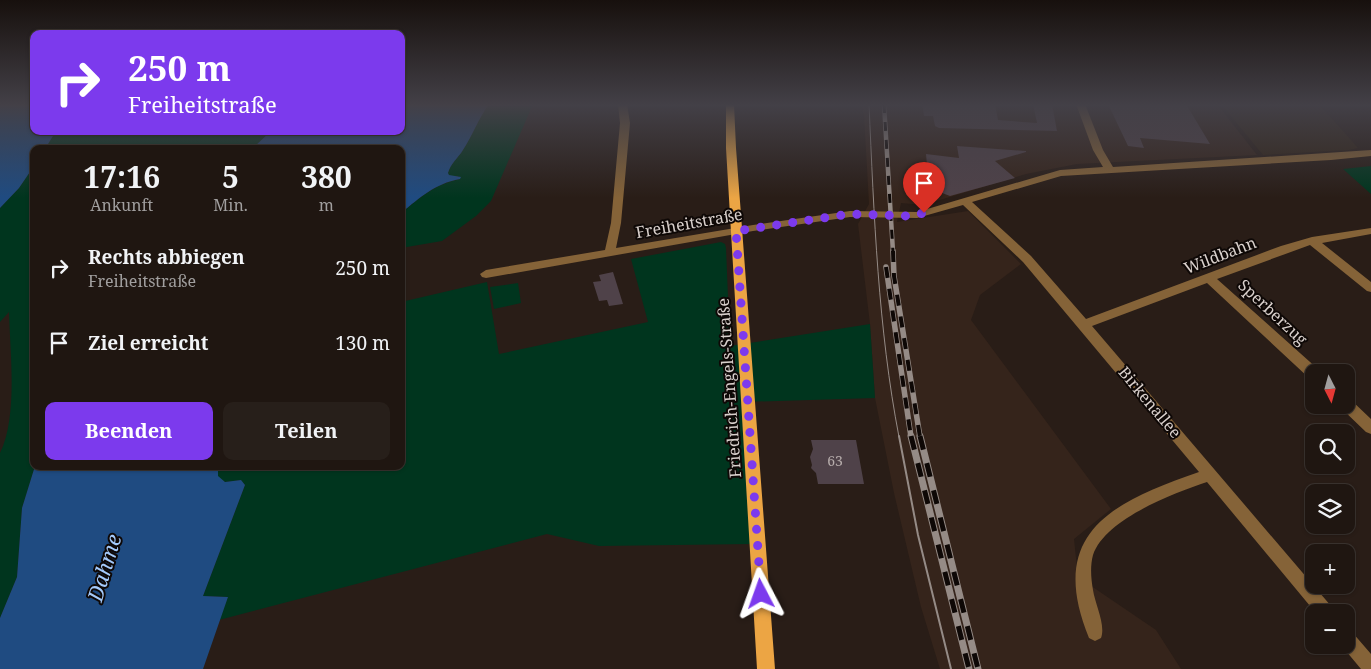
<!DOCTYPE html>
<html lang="de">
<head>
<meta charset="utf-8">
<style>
  body { margin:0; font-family:"Noto Serif",serif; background:#271f1a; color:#f1f3f6; height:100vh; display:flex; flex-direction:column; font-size:19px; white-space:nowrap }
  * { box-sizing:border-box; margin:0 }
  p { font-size:16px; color:#a19f9f }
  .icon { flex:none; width:28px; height:28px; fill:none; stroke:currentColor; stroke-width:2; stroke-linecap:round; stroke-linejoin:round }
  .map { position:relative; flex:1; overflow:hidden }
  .panel { position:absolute; left:30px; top:145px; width:375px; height:325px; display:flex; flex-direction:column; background:#1f1611; border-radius:10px; box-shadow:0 1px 4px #0004,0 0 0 1px #3c3531 }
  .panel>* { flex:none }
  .top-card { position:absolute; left:30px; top:30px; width:375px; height:105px; border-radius:10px; box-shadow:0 1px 4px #0004,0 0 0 1px #3c3531; background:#7c3aed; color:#fff; overflow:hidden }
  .needle { width:32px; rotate:174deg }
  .tools { position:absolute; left:1305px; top:364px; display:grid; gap:10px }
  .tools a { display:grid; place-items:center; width:50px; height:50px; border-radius:10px; background:#1f1611; box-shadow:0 1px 4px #0004,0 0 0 1px #3c3531; font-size:25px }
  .pin { position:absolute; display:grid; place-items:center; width:42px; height:42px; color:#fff; margin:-51px -21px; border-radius:50% 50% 50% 0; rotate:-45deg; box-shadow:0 0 5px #0007 }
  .pin .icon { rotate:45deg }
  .me { position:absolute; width:55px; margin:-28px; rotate:356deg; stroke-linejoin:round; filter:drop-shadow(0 0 4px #0008) }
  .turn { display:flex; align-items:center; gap:18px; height:105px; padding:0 15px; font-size:22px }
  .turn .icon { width:65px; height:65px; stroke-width:2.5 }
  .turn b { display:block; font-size:35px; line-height:42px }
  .eta { display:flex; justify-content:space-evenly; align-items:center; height:85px; text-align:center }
  .eta b { font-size:30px; font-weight:700; line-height:35px }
  .cta { display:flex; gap:10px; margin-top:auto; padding:10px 15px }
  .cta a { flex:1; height:58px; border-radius:10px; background:#7c3aed; color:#fff; font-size:20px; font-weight:700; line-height:58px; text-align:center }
  .cta a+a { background:#271f1a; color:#f1f3f6 }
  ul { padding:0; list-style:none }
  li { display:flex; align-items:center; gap:15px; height:75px; padding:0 15px }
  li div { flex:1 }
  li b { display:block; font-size:19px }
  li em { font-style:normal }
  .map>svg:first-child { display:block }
  .built { fill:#35241b }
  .education { fill:#312417 }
  .green { fill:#00351e }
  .water { fill:#1f4b81 }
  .building { fill:#4f4249 }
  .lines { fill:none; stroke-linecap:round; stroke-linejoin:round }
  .minor { fill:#856338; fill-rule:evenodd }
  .major { fill:#eca544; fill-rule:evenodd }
  .tram-far1 { stroke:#958b86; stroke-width:1 }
  .tram { stroke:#958b86; stroke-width:2 }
  .rail-far2-casing { stroke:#958b86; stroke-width:4.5 }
  .rail-far1-casing { stroke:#958b86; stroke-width:5.5 }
  .rail-casing { stroke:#958b86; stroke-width:7 }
  .rail-far2 { stroke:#0e0806; stroke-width:3; stroke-dasharray:9; stroke-linecap:butt }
  .rail-far1 { stroke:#0e0806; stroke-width:4; stroke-dasharray:11; stroke-linecap:butt }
  .rail { stroke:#0e0806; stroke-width:5; stroke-dasharray:14; stroke-linecap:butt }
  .route { stroke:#7c3aed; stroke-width:9; stroke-dasharray:0 16.2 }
  .labels { text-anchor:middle; stroke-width:4; stroke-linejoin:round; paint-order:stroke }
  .number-label { font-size:14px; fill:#b6acab }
  .street-label { font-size:16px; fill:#d9d0cc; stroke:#0e0806 }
  .near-water-label { font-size:21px; font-style:italic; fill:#a4cafb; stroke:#0e0806 }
</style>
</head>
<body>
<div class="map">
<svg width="1371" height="669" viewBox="0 0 1371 669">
  <rect width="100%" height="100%" fill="#291d17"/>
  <path class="built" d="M861 104H1217L1257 155 1077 164 1026 174 923 205 901 203 897 222 968 211 1021 264 980 295 971 320 1111 509 1074 539 1078 577 1156 630 1181 669H940L921 607 894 493 875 398 870 324 858 224 869 204 864 115Z"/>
  <path class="education" d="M1221 104H1319L1358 148 1349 150 1263 155Z"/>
  <g class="green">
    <path d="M489 104H533L491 201 476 216 442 241 401 248V213C423 196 433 185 460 179L458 176H449L448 173C451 163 458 158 463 150 473 135 478 119 489 104Z"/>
    <path d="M56 131H271L252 149H45Z"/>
    <path d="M34 166 35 466 22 508 17 577 0 618V453C18 416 10 353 9 312L0 322V208L19 188Z"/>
    <path d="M1371 166V194L1343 169Z"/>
    <path d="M721 242 725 244 726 248 730 346 870 324 875 398 743 402 752 544 599 546 547 534 219 620 228 597 203 596 245 485 241 480 225 482 218 477V466H401V302L487 282 499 354 648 322 631 259Z"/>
    <path d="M518 283 521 303 494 309 490 287Z"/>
  </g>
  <g class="water">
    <path d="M0 104H34V131H56L45 149H34V166L19 188 0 208Z"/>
    <path d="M401 104H489C478 119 473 135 463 150 458 158 451 163 448 173L449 175 461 177 460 179C434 184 421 197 401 213V149H252L271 131H401Z"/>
    <path d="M35 466H218V476L225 482 241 480 245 485 203 596 228 597 203 669H0V618L17 577 22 508Z"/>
  </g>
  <g class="building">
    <path d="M922 104H995L998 120 1037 123 1033 104H1052L1057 131 939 128 935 126 933 116H924Z"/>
    <path d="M1108 104H1186L1210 144 1140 138 1144 148 1128 146Z"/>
    <path d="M957 146 1026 151V152L995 161 1015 178 950 196 929 188 926 154 959 158Z"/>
    <path d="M613 272 623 304 609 306 607 300 599 301 593 282 601 281 599 275Z"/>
    <path d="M811 440H856L864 484H818L816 473 811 468 812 465 810 457 813 449Z"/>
  </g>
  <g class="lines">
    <g class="minor">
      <path d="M618 104H627L630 123 621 223 616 248 753 225 850 211 917 212 1060 170 1103 167 1093 150 1076 104H1085L1103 150 1113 167 1371 150V156L1331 160 1061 176 972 202 1031 256 1086 319 1281 246 1312 237 1371 228V234L1322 243 1371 282V292L1367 291 1310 245 1217 279 1319 370 1320 372H1314V379L1309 378 1207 283 1092 326 1331 606 1333 612H1315L1207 482C1174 493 1105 519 1093 555 1090 566 1091 579 1093 590 1095 604 1106 625 1101 638L1095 641 1089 638C1046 533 1112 502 1199 472L1023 262 963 205 917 218 850 217 753 231 486 278 482 277 480 274 486 270 605 250 611 223 620 123Z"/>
      <path d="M1346 399 1351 400 1371 419V434L1366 432 1341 408 1340 405H1346Z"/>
      <path d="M1346 630 1352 632 1371 654V669H1361L1341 645H1346Z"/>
    </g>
    <path class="major" d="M726 104H734L736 148 775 669H757L726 148Z"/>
    <path class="tram-far1" d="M869 104C874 215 878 328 899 437"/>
    <path class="tram" d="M899 436 918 535 951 669"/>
    <defs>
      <path id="rail-far2" d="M884 104 893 252"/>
      <g id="rail-far1">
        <path d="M893 251 894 276 920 437"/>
        <path d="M886 267 911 437"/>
      </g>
      <g id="rail">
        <path d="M911 436 969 669"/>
        <path d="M920 436 978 669"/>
      </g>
    </defs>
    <use href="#rail-far2" class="rail-far2-casing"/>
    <use href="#rail-far1" class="rail-far1-casing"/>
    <use href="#rail" class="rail-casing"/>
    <use href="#rail-far2" class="rail-far2"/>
    <use href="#rail-far1" class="rail-far1"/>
    <use href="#rail" class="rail"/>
  </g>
  <linearGradient id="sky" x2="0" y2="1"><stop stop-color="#17100d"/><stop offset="0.53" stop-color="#434047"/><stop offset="1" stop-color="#434047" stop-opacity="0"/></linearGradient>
  <rect width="1371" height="198" fill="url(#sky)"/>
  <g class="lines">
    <path class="route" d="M761 594 736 231 850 214 908 216 924 213"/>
  </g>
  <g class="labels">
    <g class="number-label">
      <text x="835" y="466">63</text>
    </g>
    <g class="street-label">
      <text transform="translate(689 223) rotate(-10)" y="6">Freiheitstraße</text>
      <text transform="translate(1220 255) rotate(-21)" y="6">Wildbahn</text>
      <text transform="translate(1273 312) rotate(43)" y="6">Sperberzug</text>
      <text transform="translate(729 388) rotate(-94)" y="6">Friedrich-Engels-Straße</text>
      <text transform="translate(1150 402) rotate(50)" y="6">Birkenallee</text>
    </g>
    <g class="near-water-label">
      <text transform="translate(105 568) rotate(-73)" y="7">Dahme</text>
    </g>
  </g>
</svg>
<div class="tools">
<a><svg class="needle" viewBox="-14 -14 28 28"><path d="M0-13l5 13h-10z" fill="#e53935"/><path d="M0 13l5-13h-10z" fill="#a19f9f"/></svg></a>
<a><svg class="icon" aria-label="search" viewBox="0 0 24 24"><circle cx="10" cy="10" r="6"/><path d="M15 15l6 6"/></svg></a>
<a><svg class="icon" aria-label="layers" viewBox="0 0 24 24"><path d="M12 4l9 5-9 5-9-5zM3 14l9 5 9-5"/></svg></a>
<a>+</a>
<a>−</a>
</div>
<div class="pin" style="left:924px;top:213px;background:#d93025"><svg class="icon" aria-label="arrive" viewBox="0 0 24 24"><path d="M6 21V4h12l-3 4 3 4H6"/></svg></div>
<svg class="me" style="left:761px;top:594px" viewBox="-20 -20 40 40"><path d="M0-17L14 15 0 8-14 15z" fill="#7c3aed" stroke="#fff" stroke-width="4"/></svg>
<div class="top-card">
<div class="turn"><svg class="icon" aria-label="right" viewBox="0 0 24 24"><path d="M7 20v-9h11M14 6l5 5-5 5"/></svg><div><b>250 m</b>Freiheitstraße</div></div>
</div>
<section class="panel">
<div class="eta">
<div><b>17:16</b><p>Ankunft</p></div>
<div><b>5</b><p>Min.</p></div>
<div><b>380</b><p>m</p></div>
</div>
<ul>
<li><svg class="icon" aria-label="right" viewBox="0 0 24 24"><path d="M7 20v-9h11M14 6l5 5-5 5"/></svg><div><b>Rechts abbiegen</b><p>Freiheitstraße</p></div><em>250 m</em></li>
<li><svg class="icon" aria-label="arrive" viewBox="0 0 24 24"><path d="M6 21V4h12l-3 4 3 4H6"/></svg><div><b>Ziel erreicht</b></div><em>130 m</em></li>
</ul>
<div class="cta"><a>Beenden</a><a>Teilen</a></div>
</section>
</div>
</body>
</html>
